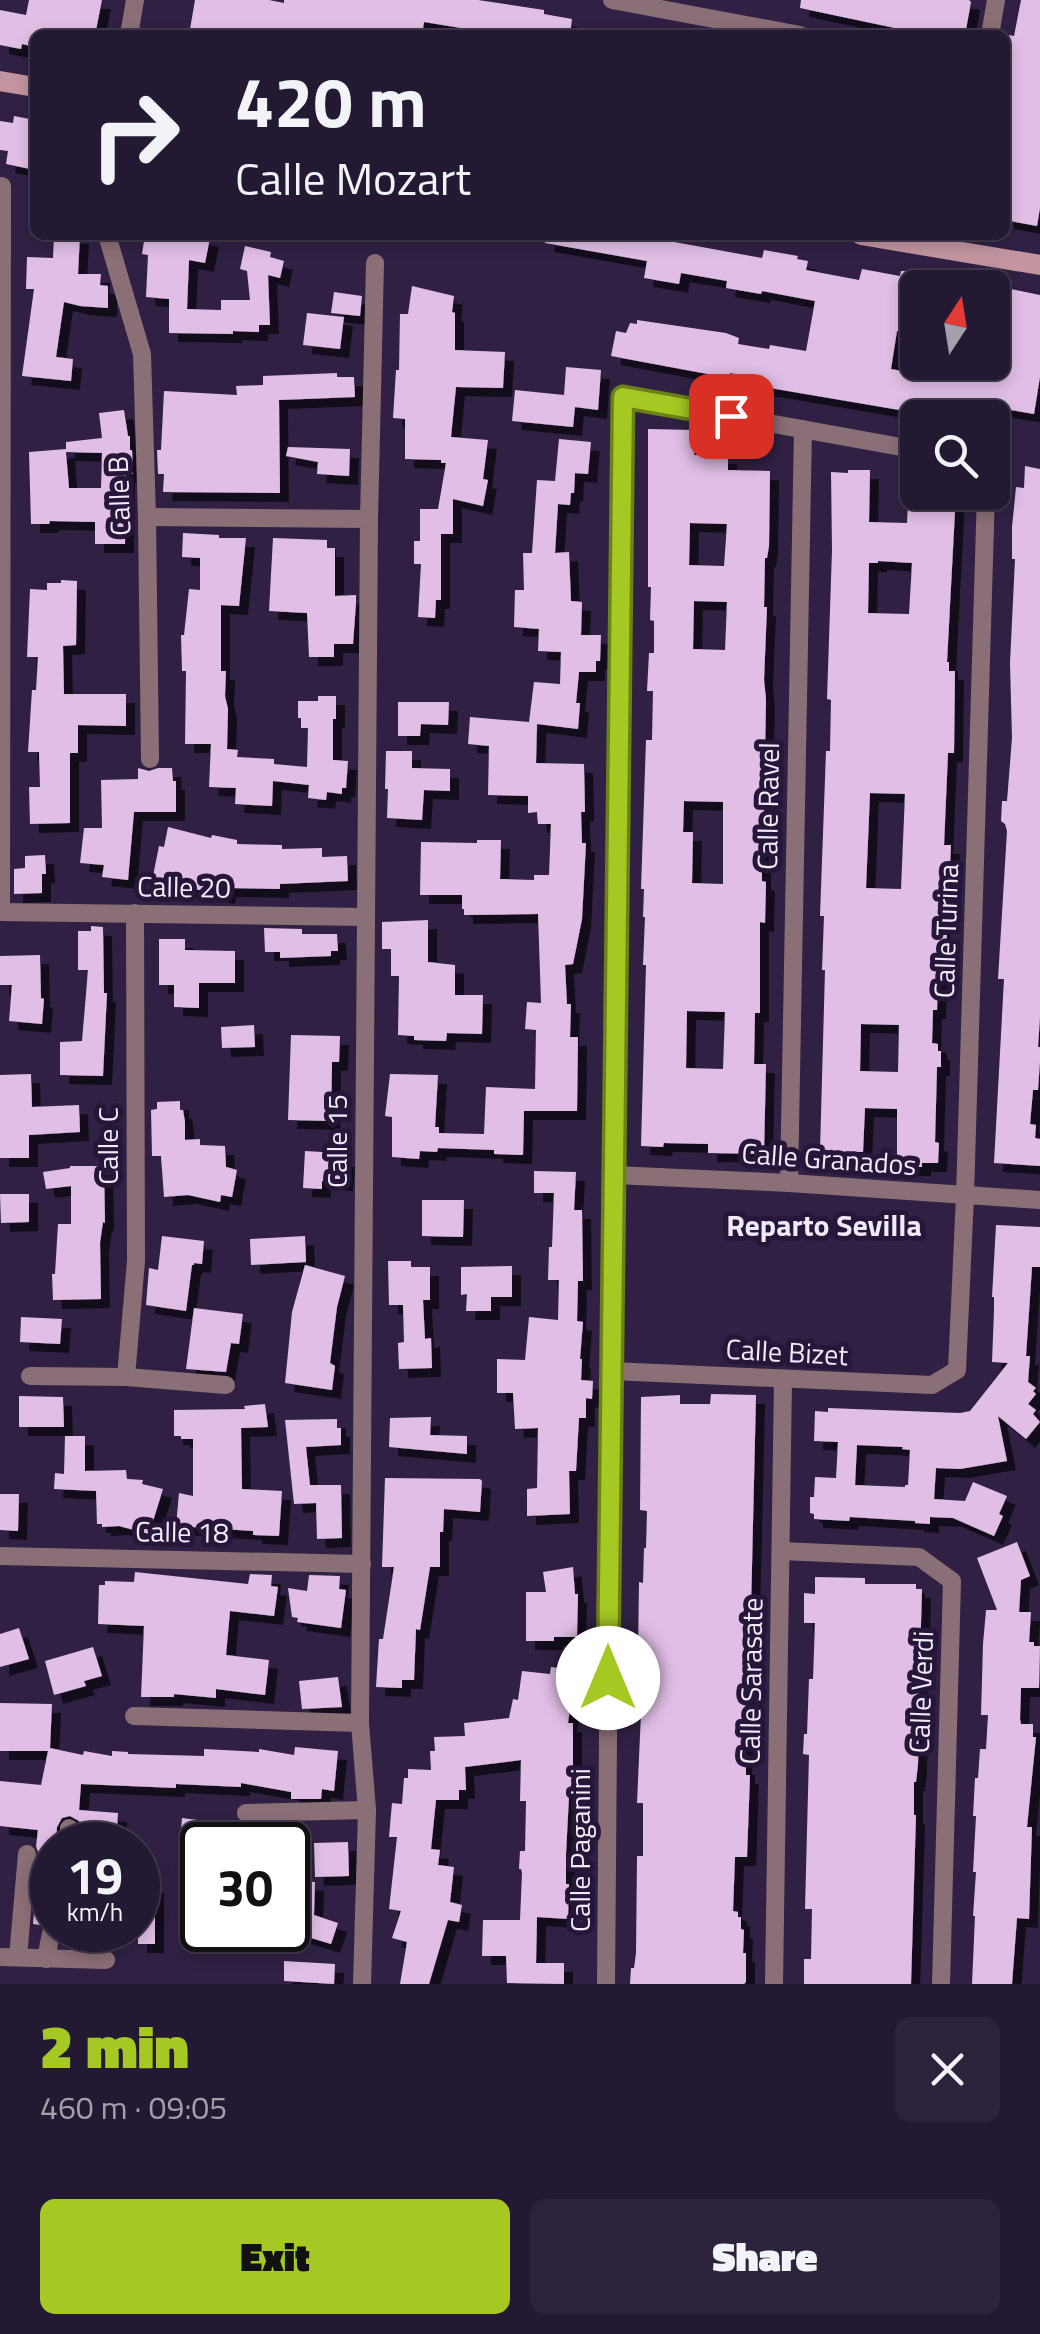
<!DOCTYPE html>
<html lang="en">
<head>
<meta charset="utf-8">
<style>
  body { margin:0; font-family:"Titillium Web",sans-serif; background:#2c223b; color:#f1f3f6; height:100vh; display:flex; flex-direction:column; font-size:38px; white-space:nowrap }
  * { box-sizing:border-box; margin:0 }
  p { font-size:32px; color:#a3a0ac }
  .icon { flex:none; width:55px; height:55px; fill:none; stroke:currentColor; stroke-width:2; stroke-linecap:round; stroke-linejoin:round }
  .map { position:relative; height:1984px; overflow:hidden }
  .drawer { display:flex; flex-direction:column; background:#241933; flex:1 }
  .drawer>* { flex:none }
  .banner { position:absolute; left:30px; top:30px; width:980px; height:210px; border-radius:15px; box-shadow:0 5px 15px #0003,0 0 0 2px #41384e; background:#241933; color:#f1f3f6; overflow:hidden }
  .needle { width:65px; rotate:12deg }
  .buttons { position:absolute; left:900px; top:270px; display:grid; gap:20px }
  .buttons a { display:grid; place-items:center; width:110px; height:110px; border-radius:15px; background:#241933; box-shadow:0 5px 15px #0003,0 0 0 2px #41384e; font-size:50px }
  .speed { position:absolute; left:30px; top:1822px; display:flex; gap:20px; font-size:50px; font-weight:700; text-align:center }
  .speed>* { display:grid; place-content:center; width:130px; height:130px; border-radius:50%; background:#241933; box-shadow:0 5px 15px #0003,0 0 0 2px #41384e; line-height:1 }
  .speed small { font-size:25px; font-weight:400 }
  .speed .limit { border:5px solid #111; border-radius:15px; background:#fff; color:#111 }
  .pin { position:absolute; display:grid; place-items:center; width:85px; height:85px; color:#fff; margin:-42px; border-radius:20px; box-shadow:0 5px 15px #0006 }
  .me { position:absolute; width:110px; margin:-55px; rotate:0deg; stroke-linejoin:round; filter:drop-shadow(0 0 8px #0008) }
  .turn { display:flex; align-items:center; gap:35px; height:210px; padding:0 40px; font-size:45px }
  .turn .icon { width:130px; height:130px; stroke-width:2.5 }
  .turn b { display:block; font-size:70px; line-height:85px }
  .round { display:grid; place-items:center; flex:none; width:105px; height:105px; border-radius:15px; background:#2c223b }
  .headline { display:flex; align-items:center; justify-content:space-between; height:170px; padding:0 40px }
  h1 { font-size:60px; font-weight:800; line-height:75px; color:#a5c823 }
  .cta { display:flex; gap:20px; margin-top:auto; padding:20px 40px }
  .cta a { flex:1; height:115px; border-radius:15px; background:#a5c823; color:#111; font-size:40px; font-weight:800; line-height:115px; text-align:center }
  .cta a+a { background:#2c223b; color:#f1f3f6 }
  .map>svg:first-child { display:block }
  .building { fill:#e0bee5; fill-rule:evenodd; filter:url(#shadow) }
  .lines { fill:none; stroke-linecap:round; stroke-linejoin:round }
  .street { stroke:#8b6f76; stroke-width:18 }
  .secondary { stroke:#c295a0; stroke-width:20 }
  .route-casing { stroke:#6b8217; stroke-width:25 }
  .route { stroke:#a5c823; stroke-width:18 }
  .labels { text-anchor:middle; stroke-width:10; stroke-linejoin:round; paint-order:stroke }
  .street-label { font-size:28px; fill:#f1eafd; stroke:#261739 }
  .neighbourhood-label { font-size:30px; font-weight:bold; fill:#f1eafd; stroke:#261739 }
</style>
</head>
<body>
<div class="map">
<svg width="1040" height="1984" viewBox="0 0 1040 1984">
  <defs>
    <filter id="shadow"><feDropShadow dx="9" dy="9" stdDeviation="0" flood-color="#0009"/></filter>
  </defs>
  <rect width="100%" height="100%" fill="#302144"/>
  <g class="building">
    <path d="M29 0H102L95 35H35V47L22 44 21 49 0 45V10L26 15Z"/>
    <path d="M195 0H269L284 3V0H478L544 10V14L572 19 570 35H466L467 29 424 22 422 35H189Z"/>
    <path d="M801 0H969L971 2 965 35 930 31 928 35 800 8Z"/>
    <path d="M1021 0H1040V208L1037 226 1005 220V103L1011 70 1005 68V59L1009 35 1014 36Z"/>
    <path d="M14 116 35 120V170L6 164 8 151 0 150V121L13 123Z"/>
    <path d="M54 235H80L78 274H101L100 285 108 286V308L80 306 64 302 56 357 73 359 71 381 22 376 34 289H26L27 257 53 258Z"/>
    <path d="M145 235H195L210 238 205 263 189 260 187 309 221 310V300H250L247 271 240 269 245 246 271 252 270 257 284 261 280 278 268 275 270 325H259V332L233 331V334L169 333V299L146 297 148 255 142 254Z"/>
    <path d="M546 235H647V237L762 258 764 250 798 256 797 259 808 261 806 270 859 280 862 269 900 276 901 271H911L956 278 955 288H918V335L897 331 891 369 941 378 943 369 961 372 963 363 992 369V285L1040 295V377L1034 414 974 404 973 411 930 406 929 415 764 387V379L730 373 729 378 611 356 616 331 626 333 630 323 637 324V320L726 333 739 338 738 344 769 349 770 345 806 351 815 301 762 291 761 294 726 288 727 281 681 273 679 284 644 278 647 261 545 243Z"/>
    <path d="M412 286 454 296 452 312 455 313V350L505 352 503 388 456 387 451 437 488 440 483 479 488 480 483 506 453 499V534H441V600H436L435 618 418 617 421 564H414V541H420V509H438L446 463H441V460L405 459V419L393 418 396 370H399L400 314H408Z"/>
    <path d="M334 292 362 296 360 316 331 313Z"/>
    <path d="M307 313 344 317 340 349 303 345Z"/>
    <path d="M566 367 601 370 598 410 575 407 573 427 512 421 515 390 564 395Z"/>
    <path d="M337 373V377H354L355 397 279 400 280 493 163 492 164 474H158L157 450H161L164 391 237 395 236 386 263 385V376Z"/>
    <path d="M124 410 128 436H130V450H132L133 474H126L125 544H95V522L50 521 49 524H31L29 452 66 449V442L102 438 99 413ZM66 452 102 453 101 488H69Z"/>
    <path d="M648 429 695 430 694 455H728V470L770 471 769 546 767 558H765L764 607H767L764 680 766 699 764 813H761L760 852H762V881L766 882 765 923 760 922V1013H755L754 1064H766L764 1154 708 1153V1144L664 1143 663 1147 641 1146 646 965H643L645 917H643L644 889H641L646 740H652L653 691H647L649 653H654V621L650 620 651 587H648ZM690 523 727 524 724 566 689 565ZM694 601 727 602 725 650 693 649ZM684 801 723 802V884L692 883 693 832H683ZM687 1011 725 1012 723 1069 686 1068Z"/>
    <path d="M559 439 591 442 588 474 575 473 574 493H571L570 505 558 504 555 553 569 552 571 601 582 602 581 635H601L600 661H596V672H579L576 703H580L578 729 537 724 536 763 584 764 585 812H581L582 843H586L582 919 573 964 565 965 567 1004H571L570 1037H578L577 1111H524L523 1155 494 1154V1150L438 1148 437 1152 420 1151 419 1159 392 1157V1117L385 1116 390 1074 438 1075 435 1127H439V1133L484 1134 486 1087 535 1089 536 1030 525 1029 527 1002 541 1003 538 914 464 915V909H462V895H420L421 842 477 843V840H501L500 879 534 880V875H549L551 824H538L537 812 528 813V796L488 795 489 746 468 744 470 717 529 722 534 682 560 684 561 652 538 651 539 629 514 627 515 590H524L523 553H532L537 480 555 481Z"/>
    <path d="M288 447 350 449 349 476 317 474 318 462 286 456Z"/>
    <path d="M1025 466 1040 469V1017L1038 1047H1040V1061L1038 1090H1033L1030 1124 1036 1125 1035 1138 1040 1139V1166L994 1163 1004 979H998L1007 831 1005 824 1001 821 1002 801H1007L1012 738 1010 663 1015 559H1012V527L1016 487 1024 488Z"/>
    <path d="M848 470H870L869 522 907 523 908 502H919V492H956L947 662H949V671H955L954 753H948L944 845H951L949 889H943L941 935H947L945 980 938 979 937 1010H933L932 1043 938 1044V1051H941V1067H937L935 1142 939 1143 938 1163H922V1167H907V1159H897V1109L865 1108 863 1152 820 1151 825 970H822L824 916H820L826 751H830L831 700 827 699 832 550 831 472 848 473ZM878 561 912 563 909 614 868 613 869 563H878ZM870 793 905 794 901 889 866 888ZM861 1024 899 1025 898 1072 860 1071Z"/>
    <path d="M183 533 219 535V538H246L239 606 221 605V671H226L225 696 228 709 227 749 238 750 237 757 274 759V764L307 767 308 728H301V718H298V701H318V696H336V719H333V760L348 761 346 788H342V794L327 792 326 800 308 798 309 785 273 781 272 806 235 804 236 788 209 787 211 744H185L186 671H182L181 635H184L189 589 200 590V558L182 557Z"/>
    <path d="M273 538 327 540V548H335V596L356 595V603L353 644H334V657H309L307 613 269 611Z"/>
    <path d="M61 580 77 581 76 645 63 646 64 694H126V726L78 725V753H70V823L30 824 29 787H40L39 752H28L32 690H36L38 657H27L30 589 47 590V583H61Z"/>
    <path d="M398 702H449L448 725 421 724 420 736H398Z"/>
    <path d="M386 751H412V768L450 769V791L424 790 422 820 387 818 388 789H385Z"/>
    <path d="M138 768 149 771 158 768H172L173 781H176V812H134L128 880 102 877 104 865 80 863 84 828H102L101 780 138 779Z"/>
    <path d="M168 827 211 838 212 835 237 840V844L282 845V849L322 848V857L347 856 348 881 280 884V889L227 888 226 895 152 881 159 846 164 847Z"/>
    <path d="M45 855 46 874H42V893L14 894V869L25 868V856Z"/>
    <path d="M428 920V962L455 965V995H483L482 1034 447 1033 446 1041 414 1040V1036L398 1035 399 976H391V949H382V922Z"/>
    <path d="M91 926 103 927 104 993H107L103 1076 60 1075V1042L82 1041 88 970H78V931H91Z"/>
    <path d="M264 928 302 929V934H337L338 951H331V956L280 958V952H265Z"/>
    <path d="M159 939H185V950L235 951V983H199V1008L174 1007V985H159Z"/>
    <path d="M40 955 41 998 44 999 42 1024 9 1021 12 985H0V956Z"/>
    <path d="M254 1025 255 1047 222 1048 221 1027Z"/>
    <path d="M291 1035 340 1036 339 1062H332L331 1121 288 1120Z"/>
    <path d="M31 1074 32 1107 79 1105 80 1132 29 1135V1158H0V1075Z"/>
    <path d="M180 1101V1110H183L185 1122V1140L200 1139V1145L225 1146 226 1167 237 1170 232 1197 221 1195 220 1202 188 1195 164 1197 161 1156H152L151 1110 157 1109V1102Z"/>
    <path d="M305 1151 339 1153V1158H346L344 1182 322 1181V1189L303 1188Z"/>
    <path d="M70 1166H104L105 1223 103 1222 100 1243 101 1299 53 1300 52 1274H55L58 1224H71V1186L46 1189 43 1172 70 1168Z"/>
    <path d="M534 1171 576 1172 574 1210H582L583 1281H578L577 1321 583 1322 580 1359H582L581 1380 593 1381 592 1399 586 1398V1418H579L576 1471H569L570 1514 527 1516V1489L537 1488 538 1428 515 1429 513 1393H497V1359L525 1360 529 1317 558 1320 559 1280H548L549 1247H552L554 1193H534Z"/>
    <path d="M0 1194H29V1222L1 1223Z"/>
    <path d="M422 1200H464L463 1237 422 1236Z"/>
    <path d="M996 1225 1040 1227V1267H1032L1026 1356H1030L1028 1382 1036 1388 1033 1391 1036 1394 1028 1404 1036 1410 1033 1414 1040 1422 1026 1439 998 1416 1007 1461 960 1469 936 1468 934 1499 965 1501 973 1482 1007 1496 999 1514 1003 1516 994 1536 953 1518 930 1517V1524L915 1523V1521L850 1517 849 1521 814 1519V1514L810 1513V1497H814L815 1477 836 1478 838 1442 814 1441 815 1411 828 1412V1408L960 1413 970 1411 1008 1363 992 1362 994 1310V1297H992ZM857 1445 903 1447 902 1449 910 1450 908 1485H905V1487L855 1485Z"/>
    <path d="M162 1236 204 1241 202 1264 194 1263V1265H192L186 1311 146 1305 149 1268 158 1270Z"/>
    <path d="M305 1236 306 1262 251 1265 250 1239Z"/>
    <path d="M388 1261H411V1267H430V1300H423L425 1339 431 1338 432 1368 399 1369 398 1343 404 1342 403 1305H389Z"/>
    <path d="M305 1265 345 1276 337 1307 330 1363 335 1366 332 1390 285 1383 292 1312Z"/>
    <path d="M512 1266V1297H491V1311H466L467 1294 461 1295V1267Z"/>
    <path d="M194 1308 243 1314 239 1344 231 1343 226 1372 186 1369Z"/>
    <path d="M21 1317 62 1319 60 1344 20 1342Z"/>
    <path d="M711 1394 756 1395 751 1608H749L748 1623 744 1624V1670H747L743 1766H746V1775H750L747 1857H735L733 1911 738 1912V1917H741V1929L744 1930 743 1953H746V1982L744 1984H630L631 1968H634L636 1953 637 1856H643V1803H637L641 1713H637L641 1654 638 1653 639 1582 643 1583 644 1548H646L647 1511 640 1510 641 1397 680 1395V1404H710Z"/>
    <path d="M19 1396 63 1397 64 1427H19Z"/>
    <path d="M265 1404 268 1427 241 1428 242 1489 282 1491 279 1536 253 1535V1531L176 1526 179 1493 193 1496V1439H181V1436H174V1410L245 1409 244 1406Z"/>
    <path d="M431 1417 430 1435 467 1436V1454L389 1447 390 1418Z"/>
    <path d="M337 1419V1428H341V1445L306 1447 310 1485H341L342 1538 317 1539 316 1503 294 1504 285 1420Z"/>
    <path d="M65 1436H85V1471L126 1470 127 1479 143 1480 142 1484 163 1489 149 1534 119 1526 102 1527V1524H97L96 1491 54 1489 55 1473 64 1474Z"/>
    <path d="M385 1478 480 1479 482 1481 480 1512 444 1509 443 1532H440V1567H430L420 1630 416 1629 414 1680H402V1688L376 1687 379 1639H383L394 1567H382Z"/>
    <path d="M0 1494H19L18 1531 0 1530Z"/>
    <path d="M1017 1542 1030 1576 1021 1580 1019 1612H1031L1029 1642H1034V1646H1040L1039 1688H1021L1020 1719 1021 1724H1033V1737H1036L1027 1827H1032L1029 1919 1017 1918 1012 1984H972L975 1916H973L976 1872H973L976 1816H973L975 1778H978L980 1749H986L988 1715H981L983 1644 986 1610H997L977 1558Z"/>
    <path d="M573 1567 575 1594H578L577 1637H554V1641H526V1592H546L543 1572Z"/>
    <path d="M135 1572 248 1584 250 1574 272 1575 271 1586 278 1587 274 1616 230 1611 226 1655 269 1660 265 1695 216 1689V1698L174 1694V1697H141L144 1626 98 1624 99 1585H105V1581L134 1582Z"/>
    <path d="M309 1575 340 1576 339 1589 346 1590 341 1628 297 1622 298 1618 292 1617 288 1588 307 1591Z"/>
    <path d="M815 1577 865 1578V1584H916V1589H922L920 1658H918L919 1721 918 1764 916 1782H914V1815H916L911 1984H804V1959H811L812 1909H805L809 1755 803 1754 804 1734H807L809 1679H813L815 1623H804V1593L815 1594Z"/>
    <path d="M19 1628 29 1659 0 1667V1634Z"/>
    <path d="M93 1647 102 1676 84 1681 86 1686 54 1695 45 1661Z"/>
    <path d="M551 1667 576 1670 568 1723H573V1796H569L566 1854V1884H569L568 1919 537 1917 536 1963H564V1984L507 1983 506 1956H482L483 1920H520L522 1873 521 1869H519L520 1851H525L526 1801H520L521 1760 465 1767 466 1790H459V1800H436L431 1849 440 1850 438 1865 454 1867 450 1902 462 1905 459 1922 448 1920 429 1984H400L407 1942 392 1938 401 1911 389 1909 397 1837H389L392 1803 402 1804 404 1778H408V1769L431 1770 430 1751H435L434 1737 465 1736 464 1723 509 1718 513 1699 518 1700 522 1671 550 1674Z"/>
    <path d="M338 1677 342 1707 302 1709 299 1681Z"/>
    <path d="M0 1703 52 1704 50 1748 83 1755 84 1751 112 1756V1751L128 1752V1754L204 1756V1749L259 1752V1749L294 1755 295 1747 338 1751 334 1791 322 1789 321 1799H291V1792L241 1783V1787L176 1784V1788L81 1784 79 1810 118 1813 117 1828H119L115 1845H82L79 1821 70 1816 62 1818 57 1827 56 1845H52V1879L47 1916 40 1925 33 1924 39 1855 36 1846 38 1830 0 1826V1781L41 1785 48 1751H0Z"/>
    <path d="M182 1818 246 1826 280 1825 281 1844 213 1845 180 1842Z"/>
    <path d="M348 1842 349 1876 315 1877 314 1843Z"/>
    <path d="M288 1881 315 1882 314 1915 338 1923 331 1944 288 1931 294 1916H288Z"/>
    <rect x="138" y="1884" width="17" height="60"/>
    <path d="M284 1961 335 1964 334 1984 284 1981Z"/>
  </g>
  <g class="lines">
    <g class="street">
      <path d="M612 0 800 35"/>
      <path d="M129 35 135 0"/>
      <path d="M990 35 996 0"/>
      <path d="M107 235 142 354 147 517 150 759"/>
      <path d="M147 517 369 519 360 1723 367 1810 362 1984"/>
      <path d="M369 519 375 263"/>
      <path d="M0 912 366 917"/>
      <path d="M1 912 2 186"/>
      <path d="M614 1175 789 1183 1040 1200"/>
      <path d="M789 1183 803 429"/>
      <path d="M611 1371 932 1385 957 1370 965 1196 986 492"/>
      <path d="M30 1376 126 1377 226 1385"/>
      <path d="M126 1377 136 1261 135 913"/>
      <path d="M781 1551 919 1557 952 1581 941 1984"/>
      <path d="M0 1556 362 1564"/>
      <path d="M134 1716 360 1723"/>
      <path d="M246 1813 367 1810"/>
      <path d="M69 1828V1845"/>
      <path d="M0 1957 106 1960"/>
      <path d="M18 1957 27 1854"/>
      <path d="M46 1959 52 1928"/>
      <path d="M606 1984 611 1371 623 397 918 450"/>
      <path d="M774 1984 783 1380"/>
    </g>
    <g class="secondary">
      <path d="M0 81 35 87"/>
      <path d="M861 235 1040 265"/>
    </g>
  </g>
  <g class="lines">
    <defs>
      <path id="route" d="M608 1678 623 397 731 416"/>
    </defs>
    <use href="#route" class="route-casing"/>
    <use href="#route" class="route"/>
  </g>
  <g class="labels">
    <g class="street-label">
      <text transform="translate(119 496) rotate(-92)" y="10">Calle B</text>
      <text transform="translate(768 806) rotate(-89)" y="10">Calle Ravel</text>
      <text transform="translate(184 887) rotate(1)" y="10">Calle 20</text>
      <text transform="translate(946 931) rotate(-88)" y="10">Calle Turina</text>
      <text transform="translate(337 1141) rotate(-90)" y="10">Calle 15</text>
      <text transform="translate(108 1146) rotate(-90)" y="10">Calle C</text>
      <text transform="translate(829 1159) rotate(4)" y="10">Calle Granados</text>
      <text transform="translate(787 1352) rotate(3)" y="10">Calle Bizet</text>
      <text transform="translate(182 1532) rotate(1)" y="10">Calle 18</text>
      <text transform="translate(751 1681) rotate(-89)" y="10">Calle Sarasate</text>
      <text transform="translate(921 1692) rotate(-88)" y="10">Calle Verdi</text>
      <text transform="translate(580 1850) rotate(-90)" y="10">Calle Paganini</text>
    </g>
    <g class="neighbourhood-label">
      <text x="824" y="1236">Reparto Sevilla</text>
    </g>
  </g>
</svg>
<div class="buttons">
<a><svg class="needle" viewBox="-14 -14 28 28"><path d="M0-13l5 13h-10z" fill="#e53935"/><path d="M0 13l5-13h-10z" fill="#a3a0ac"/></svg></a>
<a><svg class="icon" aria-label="search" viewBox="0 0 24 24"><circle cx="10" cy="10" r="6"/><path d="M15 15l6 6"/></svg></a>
</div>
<div class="speed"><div>19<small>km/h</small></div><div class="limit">30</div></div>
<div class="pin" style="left:731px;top:416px;background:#d93025"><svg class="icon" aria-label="arrive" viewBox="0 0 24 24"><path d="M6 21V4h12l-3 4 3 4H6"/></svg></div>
<svg class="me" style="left:608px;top:1678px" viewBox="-20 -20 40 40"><circle r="19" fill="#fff"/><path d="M0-13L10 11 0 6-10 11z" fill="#a5c823"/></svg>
<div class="banner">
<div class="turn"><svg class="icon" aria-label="right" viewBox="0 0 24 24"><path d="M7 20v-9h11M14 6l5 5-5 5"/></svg><div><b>420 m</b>Calle Mozart</div></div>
</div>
</div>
<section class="drawer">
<div class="headline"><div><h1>2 min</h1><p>460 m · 09:05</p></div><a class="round"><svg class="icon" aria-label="close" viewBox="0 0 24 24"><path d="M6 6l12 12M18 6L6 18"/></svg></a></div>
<div class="cta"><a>Exit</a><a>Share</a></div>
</section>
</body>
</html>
